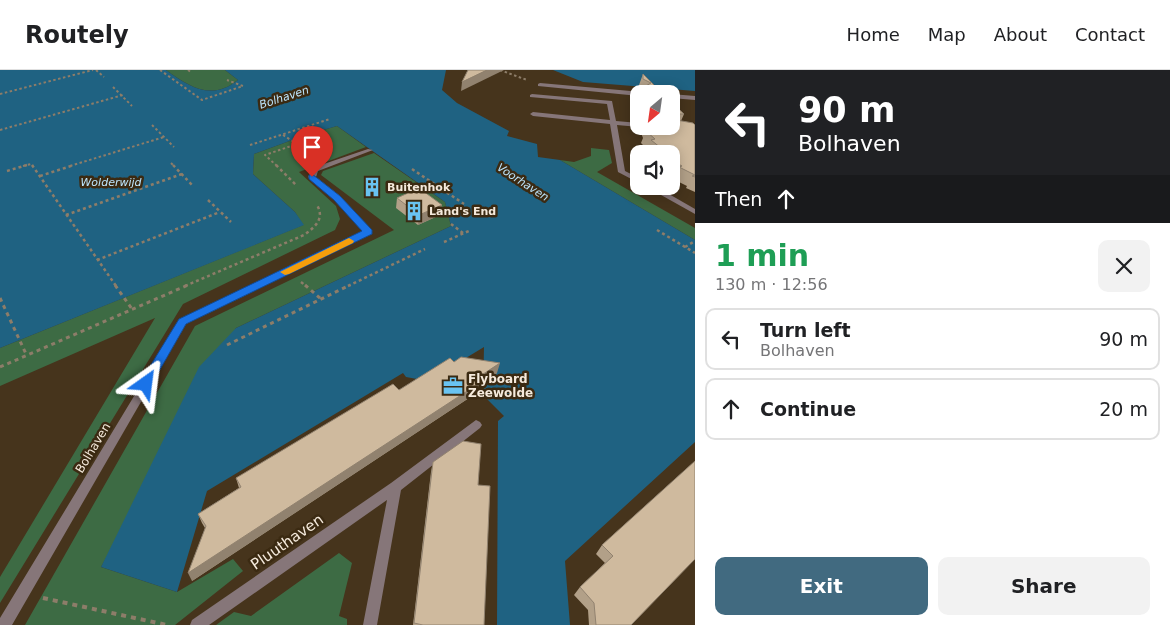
<!DOCTYPE html>
<html lang="en">
<head>
<meta charset="utf-8">
<style>
  body { margin:0; font-family:"DejaVu Sans",sans-serif; background:#f2f2f2; color:#202124; height:100vh; display:flex; flex-direction:column; font-size:19px; white-space:nowrap }
  * { box-sizing:border-box; margin:0 }
  p { font-size:16px; color:#757577 }
  .icon { flex:none; width:28px; height:28px; fill:none; stroke:currentColor; stroke-width:2; stroke-linecap:round; stroke-linejoin:round }
  .map { position:relative; flex:1; overflow:hidden }
  .drawer { display:flex; flex-direction:column; background:#fff; width:475px }
  .drawer>* { flex:none }
  .hud { background:#202124; color:#fff; overflow:hidden }
  .needle { width:32px; rotate:209deg }
  .buttons { position:absolute; left:630px; top:15px; display:grid; gap:10px }
  .buttons a { display:grid; place-items:center; width:50px; height:50px; border-radius:10px; background:#fff; box-shadow:0 2px 12px #0003; font-size:25px }
  .pin { position:absolute; display:grid; place-items:center; width:42px; height:42px; color:#fff; margin:-51px -21px; border-radius:50% 50% 50% 0; rotate:-45deg; box-shadow:0 0 5px #0007 }
  .pin .icon { rotate:45deg }
  .me { position:absolute; width:55px; margin:-28px; rotate:31deg; stroke-linejoin:round; filter:drop-shadow(0 0 4px #0008) }
  .turn { display:flex; align-items:center; gap:18px; height:105px; padding:0 20px; font-size:22px }
  .turn .icon { width:65px; height:65px; stroke-width:2.5 }
  .turn b { display:block; font-size:35px; line-height:42px }
  .then { display:flex; align-items:center; height:48px; padding:0 20px; background:#0003; gap:10px; font-size:19px }
  .round { display:grid; place-items:center; flex:none; width:52px; height:52px; border-radius:10px; background:#f2f2f2 }
  .headline { display:flex; align-items:center; justify-content:space-between; height:85px; padding:0 20px }
  h1 { font-size:30px; font-weight:700; line-height:38px; color:#1e9e55 }
  .primary-button { display:flex; gap:10px; margin-top:auto; padding:10px 20px }
  .primary-button a { flex:1; height:58px; border-radius:10px; background:#416a80; color:#fff; font-size:20px; font-weight:700; line-height:58px; text-align:center }
  .primary-button a+a { background:#f2f2f2; color:#202124 }
  ul { padding:0; list-style:none }
  li { display:flex; align-items:center; gap:15px; height:62px; margin:0 10px 8px; padding:0 10px; border:2px solid #e0e0e0; border-radius:10px }
  li div { flex:1 }
  li b { display:block; font-size:19px }
  li em { font-style:normal }
  header { display:flex; align-items:center; gap:30px; box-sizing:border-box; height:70px; padding:0 25px; background:#fff; border-bottom:1px solid #e0e0e0 }
  header strong { font-size:24px }
  nav { display:flex; gap:28px; margin-inline-start:auto; font-size:18px }
  main { display:flex; flex:1; min-height:0 }
  .map>svg:first-child { display:block }
  .green { fill:#3d6b44 }
  .water { fill:#1f6282 }
  .lines { fill:none; stroke-linecap:round; stroke-linejoin:round }
  .path-far3 { stroke:#8d7d69; stroke-width:2; stroke-dasharray:2.5 2.5; stroke-linecap:butt }
  .path-far2 { stroke:#8d7d69; stroke-width:2.5; stroke-dasharray:3 3; stroke-linecap:butt }
  .path-far1 { stroke:#8d7d69; stroke-width:3; stroke-dasharray:4 4; stroke-linecap:butt }
  .path { stroke:#8d7d69; stroke-width:4; stroke-dasharray:5 5; stroke-linecap:butt }
  .lane { fill:#867679; fill-rule:evenodd }
  .street { fill:#867679; fill-rule:evenodd }
  .wall { fill:#b2a088 }
  .shaded-wall { fill:#91826f }
  .building { fill:#cfba9e; stroke:#91826f }
  .route { fill:#1a73e8; stroke:#114b97 }
  .slow { fill:#f59e0b }
  .labels { text-anchor:middle; stroke-width:5; stroke-linejoin:round; paint-order:stroke }
  .far-water-label { font-size:11px; font-style:italic; fill:#bde6fe; stroke:#3b2a12 }
  .far-poi-label { font-size:11px; font-weight:bold; fill:#f5eadc; stroke:#3b2a12; text-anchor:start }
  .poi-label { font-size:12px; font-weight:bold; fill:#f5eadc; stroke:#3b2a12; text-anchor:start }
  .street-label { font-size:12px; fill:#f5eadc; stroke:#3b2a12 }
  .near-street-label { font-size:15px; fill:#f5eadc; stroke:#3b2a12 }
</style>
</head>
<body>
<header>
<strong>Routely</strong>
<nav><a>Home</a><a>Map</a><a>About</a><a>Contact</a></nav>
</header>
<main>
<div class="map">
<svg width="695" height="555" viewBox="0 0 695 555">
  <rect width="100%" height="100%" fill="#46341c"/>
  <g class="green">
    <path d="M166 0H225L238 10C212 31 189 17 166 0Z"/>
    <path d="M337 56 366 77 299 102 336 136 340 149 335 160 183 234 0 533V507L155 248 0 316V278L303 155 295 142 253 104 254 84 306 65Z"/>
    <path d="M591 78 609 80 612 93 597 102 695 158V170L560 90 574 92 591 86Z"/>
    <path d="M374 83 445 132 451 156 236 258 101 497 177 522 233 489 243 501 175 555H25L195 256 394 160 321 105 323 101Z"/>
    <path d="M339 483 352 493 339 546 347 549V555H216L234 542 251 546Z"/>
  </g>
  <g class="water">
    <path d="M0 0H166C189 17 212 31 238 10L225 0H446L442 20 457 33 509 61 507 66 537 74 538 87 560 90 695 170V372L565 491 570 555H497L498 351 504 346 483 325 484 277 428 311 406 307 403 303 207 421 177 522 101 497 199 297 236 258 451 156 445 132 337 56 306 65 254 84 253 104 295 142 304 155 0 278Z"/>
    <path d="M553 0H695V21L583 12Z"/>
  </g>
  <g class="lines">
    <g class="path-far3">
      <path d="M96 0 104 7"/>
      <path d="M160 0 202 30 243 16 227 10"/>
      <path d="M188 0 192 3"/>
      <path d="M500 0 527 10"/>
      <path d="M113 17 132 36"/>
      <path d="M0 24 93 0"/>
      <path d="M152 55 174 77"/>
      <path d="M0 60 123 25"/>
      <path d="M283 65 297 74"/>
      <path d="M250 75 330 49"/>
      <path d="M171 93 174 96"/>
      <path d="M23 96 31 94 33 96"/>
      <path d="M70 96 164 67"/>
      <path d="M277 96 265 85 297 74"/>
    </g>
    <g class="path-far2">
      <path d="M32 95 116 216"/>
      <path d="M173 95 193 116"/>
      <path d="M276 95 296 115"/>
      <path d="M412 99 464 134"/>
      <path d="M7 101 27 95"/>
      <path d="M40 106 74 95"/>
      <path d="M417 118 431 113"/>
      <path d="M208 130 231 152"/>
      <path d="M66 145 182 104"/>
      <path d="M451 154 463 163"/>
      <path d="M657 160 695 183"/>
      <path d="M444 172 471 160"/>
      <path d="M685 177 695 171"/>
      <path d="M97 190 220 142"/>
      <path d="M301 212 306 216"/>
      <path d="M185 216 304 165C315 157 325 149 317 135"/>
      <path d="M348 216 425 179"/>
    </g>
    <g class="path-far1">
      <path d="M115 215 132 239"/>
      <path d="M305 215 321 229"/>
      <path d="M0 228 27 286"/>
      <path d="M227 275 350 215"/>
      <path d="M0 297 188 215"/>
    </g>
    <path class="path" d="M43 528 167 555"/>
    <path class="lane" d="M368 79 373 80 318 101 316 107 340 126V130H334L308 107 312 98Z"/>
    <g class="street">
      <path d="M540 13 642 22 645 24H639V26L538 16V14Z"/>
      <path d="M532 24 612 31 616 51 639 53V56H641L639 57 617 55 625 101 639 108V113L618 102 610 54 533 46 530 44 533 42 610 50 607 34 530 27V25Z"/>
      <path d="M671 24 695 26V30L671 28Z"/>
      <path d="M645 116H655L695 139V144Z"/>
      <path d="M334 126H340L371 160V164L186 254 12 555H0V548L180 250 363 161 334 130Z"/>
      <path d="M476 350 480 352 482 355 480 358 401 420 377 555H363L387 430 209 555H190L192 550 391 413Z"/>
    </g>
  </g>
  <g class="wall">
    <path d="M643 4 663 24H641L642 21 639 20V15Z"/>
    <path d="M671 32 684 44 681 51 695 55V122L686 118 687 116 673 109 674 107 671 105V84H649L646 81 647 79 641 73 643 68 641 63 642 56H671Z"/>
    <path d="M397 128 440 145 418 155 396 138Z"/>
    <path d="M454 292 497 303 477 317 475 324 192 511 205 458 202 453 198 444 239 418 236 408 399 320Z"/>
    <path d="M695 391 631 555H589L588 540 574 525 580 517 605 493 596 484 602 475Z"/>
    <path d="M433 392 478 415 484 555H413L431 402Z"/>
  </g>
  <g class="shaded-wall">
    <path d="M487 0H504L461 21 462 12Z"/>
    <path d="M442 135 440 145 418 155 419 145Z"/>
    <path d="M500 293 497 303 477 317 475 324 192 511 188 503Z"/>
  </g>
  <g class="building">
    <path d="M468 0H487L462 12Z"/>
    <path d="M643 4 663 24H644V17L651 13 643 9Z"/>
    <path d="M671 32 684 44H671Z"/>
    <path d="M671 49 693 53 695 55V107L692 106 695 105 679 97 682 96 671 90V84H666L658 78H661L651 70 655 69 646 61H651L648 56H671Z"/>
    <path d="M419 118 442 135 419 145 397 128Z"/>
    <path d="M461 287 500 293 474 310 478 314 188 503 206 456 198 444 241 417 236 408 393 314 399 320 450 288 454 292Z"/>
    <path d="M463 371 481 374 478 415 490 416 484 555H423L414 553 433 392Z"/>
    <path d="M695 391V489L631 555H596L594 533 580 517 613 486 602 475Z"/>
  </g>
  <path class="route" d="M312 104 340 126 372 160V164L186 254 150 317H141L140 314 141 311 179 249 362 161 334 130 309 109V105Z"/>
  <path class="slow" d="M349 168 354 171 353 173 289 204 285 205 280 202Z"/>
  <defs>
    <symbol id="building-bare" viewBox="-9 -9 18 18"><path d="M-4-6H4V6H1V3H-1V6H-4ZM-2.5-4.3h1.7v1.8h-1.7ZM.8-4.3h1.7v1.8H.8ZM-2.5-1h1.7V.8h-1.7ZM.8-1h1.7V.8H.8Z" fill="#69c3f1" stroke="#3b2a12" stroke-width="2.5" paint-order="stroke"/></symbol>
    <symbol id="office-bare" viewBox="-9 -9 18 18"><path d="M-6-3h4V-5.5h4V-3h4V5H-6ZM-1-4.5V-3h2v-1.5ZM-6 0V1H6V0Z" fill="#69c3f1" stroke="#3b2a12" stroke-width="2.5" paint-order="stroke"/></symbol>
  </defs>
  <g fill-rule="evenodd">
    <use href="#building-bare" x="358" y="103" width="28" height="28"/>
    <use href="#building-bare" x="400" y="127" width="28" height="28"/>
    <use href="#office-bare" x="439" y="302" width="28" height="28"/>
  </g>
  <g class="labels">
    <g class="far-water-label">
      <text transform="translate(284 27) rotate(-18)" y="4">Bolhaven</text>
      <text x="111" y="116">Wolderwijd</text>
      <text transform="translate(523 112) rotate(33)" y="4">Voorhaven</text>
    </g>
    <g class="far-poi-label">
      <text x="387" y="121">Buitenhok</text>
      <text x="429" y="145">Land's End</text>
    </g>
    <g class="poi-label">
      <text x="468" y="313">Flyboard<tspan x="468" dy="14">Zeewolde</tspan></text>
    </g>
    <g class="street-label">
      <text transform="translate(93 378) rotate(-59)" y="4">Bolhaven</text>
    </g>
    <g class="near-street-label">
      <text transform="translate(287 472) rotate(-35)" y="5">Pluuthaven</text>
    </g>
  </g>
</svg>
<div class="buttons">
<a><svg class="needle" viewBox="-14 -14 28 28"><path d="M0-13l5 13h-10z" fill="#e53935"/><path d="M0 13l5-13h-10z" fill="#757577"/></svg></a>
<a><svg class="icon" aria-label="sound" viewBox="0 0 24 24"><path d="M4 9h4l5-4v14l-5-4H4zM17 9q2 3 0 6"/></svg></a>
</div>
<div class="pin" style="left:312px;top:107px;background:#d93025"><svg class="icon" aria-label="arrive" viewBox="0 0 24 24"><path d="M6 21V4h12l-3 4 3 4H6"/></svg></div>
<svg class="me" style="left:146px;top:314px" viewBox="-20 -20 40 40"><path d="M0-17L14 15 0 8-14 15z" fill="#1a73e8" stroke="#fff" stroke-width="4"/></svg>
</div>
<section class="drawer">
<div class="hud">
<div class="turn"><svg class="icon" aria-label="left" viewBox="0 0 24 24"><path d="M17 20v-9H6M10 6l-5 5 5 5"/></svg><div><b>90 m</b>Bolhaven</div></div>
<div class="then">Then<svg class="icon" aria-label="ahead" viewBox="0 0 24 24"><path d="M12 20V5M6 11l6-6 6 6"/></svg></div>
</div>
<div class="headline"><div><h1>1 min</h1><p>130 m · 12:56</p></div><a class="round"><svg class="icon" aria-label="close" viewBox="0 0 24 24"><path d="M6 6l12 12M18 6L6 18"/></svg></a></div>
<ul>
<li><svg class="icon" aria-label="left" viewBox="0 0 24 24"><path d="M17 20v-9H6M10 6l-5 5 5 5"/></svg><div><b>Turn left</b><p>Bolhaven</p></div><em>90 m</em></li>
<li><svg class="icon" aria-label="ahead" viewBox="0 0 24 24"><path d="M12 20V5M6 11l6-6 6 6"/></svg><div><b>Continue</b></div><em>20 m</em></li>
</ul>
<div class="primary-button"><a>Exit</a><a>Share</a></div>
</section>
</main>
</body>
</html>
